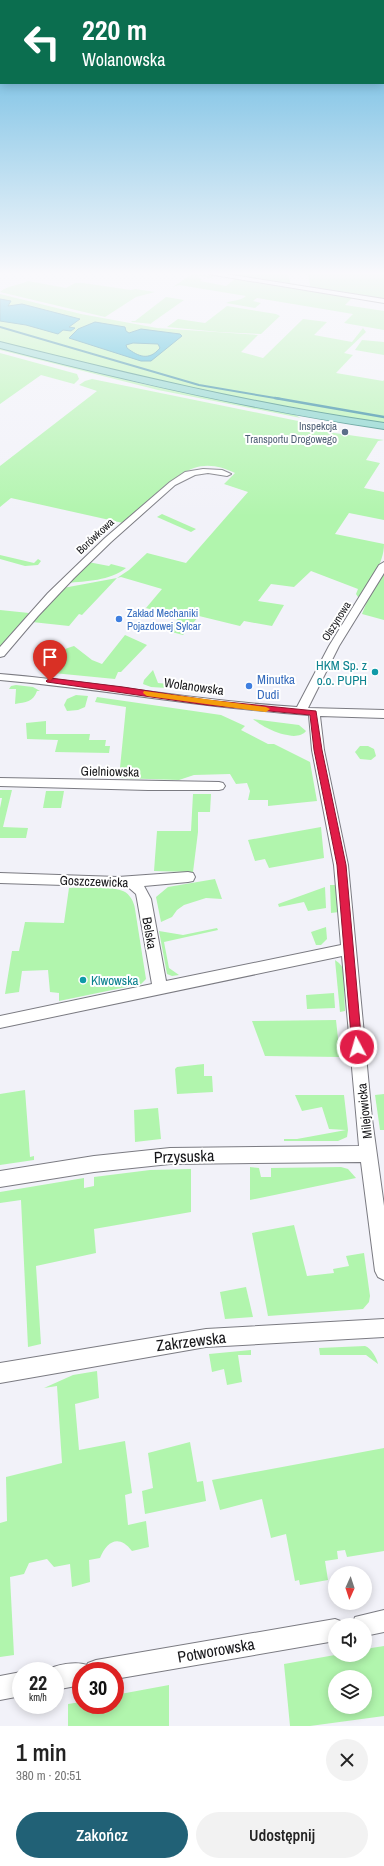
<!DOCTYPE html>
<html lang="pl">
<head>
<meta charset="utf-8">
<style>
  body { margin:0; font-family:"Archivo Narrow",sans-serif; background:#f2f2f2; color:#222; height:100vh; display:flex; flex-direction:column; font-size:15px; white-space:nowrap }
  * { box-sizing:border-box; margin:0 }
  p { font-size:13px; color:#767676 }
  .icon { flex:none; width:22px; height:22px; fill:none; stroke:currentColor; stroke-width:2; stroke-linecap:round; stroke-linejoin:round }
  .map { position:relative; height:1726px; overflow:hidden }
  .side { display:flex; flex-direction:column; background:#fff; flex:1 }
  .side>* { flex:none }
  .guide { position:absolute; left:0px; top:0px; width:384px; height:84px; box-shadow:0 2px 10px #0003; background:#0b6e4f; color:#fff; overflow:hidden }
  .needle { width:26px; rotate:183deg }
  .tools { position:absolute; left:328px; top:1566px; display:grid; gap:8px }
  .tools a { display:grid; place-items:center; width:44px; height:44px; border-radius:50%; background:#fff; box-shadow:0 2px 10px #0003; font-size:20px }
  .speed { position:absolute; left:12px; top:1662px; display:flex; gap:8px; font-size:20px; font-weight:700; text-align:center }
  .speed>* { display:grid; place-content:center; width:52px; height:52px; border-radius:50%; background:#fff; box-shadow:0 2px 10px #0003; line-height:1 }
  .speed small { font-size:10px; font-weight:400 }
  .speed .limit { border:6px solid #d22; background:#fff; color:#111 }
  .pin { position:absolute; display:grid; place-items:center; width:34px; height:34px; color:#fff; margin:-41px -17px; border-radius:50% 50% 50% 0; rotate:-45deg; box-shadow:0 0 4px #0007 }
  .pin .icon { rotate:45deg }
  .me { position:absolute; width:44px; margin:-22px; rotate:354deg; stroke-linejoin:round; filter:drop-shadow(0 0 3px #0008) }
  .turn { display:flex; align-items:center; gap:14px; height:84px; padding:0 16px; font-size:18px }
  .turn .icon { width:52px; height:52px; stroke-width:2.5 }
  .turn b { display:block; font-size:28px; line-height:34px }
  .round { display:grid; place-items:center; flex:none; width:42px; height:42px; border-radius:21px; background:#f2f2f2 }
  .summary { display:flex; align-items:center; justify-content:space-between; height:68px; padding:0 16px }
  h1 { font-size:24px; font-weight:600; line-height:30px }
  .button { display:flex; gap:8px; margin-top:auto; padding:8px 16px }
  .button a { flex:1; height:46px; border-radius:24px; background:#216176; color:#fff; font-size:16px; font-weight:600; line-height:46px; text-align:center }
  .button a+a { background:#f2f2f2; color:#222 }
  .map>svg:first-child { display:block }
  .green { fill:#b1f5ad; fill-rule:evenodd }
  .water { fill:#22aecf; stroke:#1e8098; fill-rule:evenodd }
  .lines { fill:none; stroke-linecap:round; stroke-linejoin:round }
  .stream-far1 { stroke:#1e8098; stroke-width:2 }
  .stream { stroke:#1e8098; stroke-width:2.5 }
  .minor-casing { stroke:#7b7b82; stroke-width:2 }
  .major-casing { stroke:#237d73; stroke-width:2 }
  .minor { fill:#fff; fill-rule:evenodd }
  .major { fill:#7fd2c8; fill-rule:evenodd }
  .route { fill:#e11d48; stroke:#92132f }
  .slow { fill:#f59e0b }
  .service-dot { fill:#5c6f8a; stroke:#fff; stroke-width:1.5 }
  .shop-dot { fill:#3f7fe0; stroke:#fff; stroke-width:1.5 }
  .culture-dot { fill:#0f9aa8; stroke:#fff; stroke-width:1.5 }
  .labels { text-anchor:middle; stroke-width:4; stroke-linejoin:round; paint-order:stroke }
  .far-service-label { font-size:11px; fill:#4e5e75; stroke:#fff; text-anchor:end }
  .far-street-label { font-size:11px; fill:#161619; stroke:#fff }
  .far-shop-label { font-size:11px; fill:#366cbe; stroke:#fff; text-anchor:start }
  .culture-label { font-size:13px; fill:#0d838f; stroke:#fff; text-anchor:end }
  .shop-label { font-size:13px; fill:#366cbe; stroke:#fff; text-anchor:start }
  .street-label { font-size:13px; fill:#161619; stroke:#fff }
  .near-street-label { font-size:16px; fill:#161619; stroke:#fff }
</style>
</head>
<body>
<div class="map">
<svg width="384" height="1726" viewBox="0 0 384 1726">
  <rect width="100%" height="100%" fill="#f2f2f9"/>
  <g class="green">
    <path d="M192 274 214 276 210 278 200 276 198 278 202 279 200 281 226 286 235 279 353 297 345 305 384 311V330L344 323 353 314 257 298 253 301 261 303 255 308 226 303C233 300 241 301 246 296L179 285 173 287Z"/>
    <path d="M232 274H288L291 285 232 276Z"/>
    <path d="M308 274H384V300L311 290Z"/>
    <path d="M28 281 66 288 75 283H83L131 290 135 289 155 292 136 297 105 317 0 292C8 285 18 286 28 281Z"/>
    <path d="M0 294 81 314 157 328 258 335 241 352 263 358 303 319 327 322 314 335 352 342 363 328 366 332 344 353 353 355 336 373 383 381 384 380V423L316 413 210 394 0 343Z"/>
    <path d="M166 297 184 300 150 324H153L132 322 131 321H135Z"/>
    <path d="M227 306 276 314 280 316 261 334 219 332 167 327 178 319 205 323Z"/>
    <path d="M362 340 384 342V355L355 350Z"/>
    <path d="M0 347 143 384 295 415 301 418 158 390 0 350Z"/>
    <path d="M0 353 77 374 79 379 74 384 41 375 0 404Z"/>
    <path d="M92 379 303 422 306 429 384 440 378 441 366 460 380 463 364 488 384 492V520L349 513 335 534 384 544C384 564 369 583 360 600L356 594 358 589 311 571 294 587 271 584 258 601 284 605 272 626 244 621 240 626 199 616 183 635 168 631 179 617 146 608 162 589 121 577 117 578 82 615 79 614 69 626 32 622 13 642 63 588 117 578 129 570 147 553 186 563 248 492 224 484 235 473C223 467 208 463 194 468 177 473 139 510 123 523L11 498 0 507V466L97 391 79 385 85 381Z"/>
    <path d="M162 514 196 529 191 532 157 517Z"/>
    <path d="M0 555 34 563 38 559 41 561 38 565 25 566 0 559Z"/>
    <path d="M88 562 109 566 111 564 126 568C110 581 86 581 67 583Z"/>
    <path d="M384 571V620L362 614 368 599Z"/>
    <path d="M0 610 29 613 0 649Z"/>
    <path d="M125 635 147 645 121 672H118L115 679 43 672C47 657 59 650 74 646L92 660 102 664Z"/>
    <path d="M153 670 158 683 169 684 167 688 151 687 143 684 144 680Z"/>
    <path d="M16 685 33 687 40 691H37C33 702 26 702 15 704L16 689H9L11 686Z"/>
    <path d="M76 695 88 696 85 707 78 710 67 711 64 705 67 699Z"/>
    <path d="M97 697 221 715 245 726 241 730 268 744H274L310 762 317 801 268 806V800H248L250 791 247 783 236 784 230 774 194 775 179 780 119 778 126 707 95 702Z"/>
    <path d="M253 719 299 725 306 731C296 744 263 728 253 719Z"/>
    <path d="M46 721V734H90L89 740H106L105 746H110L109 753 55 752 58 740 27 739 26 723Z"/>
    <path d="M360 746H368L374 749 376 756 371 760 360 759 355 752Z"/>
    <path d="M0 790H12L3 827 28 828 26 838H0V808L2 798H0Z"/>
    <path d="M46 791H64L61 808H43Z"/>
    <path d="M193 794H211L210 812H198V832L193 872 154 871 157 831H191Z"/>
    <path d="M321 827 324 858 269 868 265 859 255 861 248 840Z"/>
    <path d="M215 879 222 899 206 898 184 905 177 910 172 917 161 922 156 897 168 887Z"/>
    <path d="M330 885H337L339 912 331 913Z"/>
    <path d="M325 887 326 908 308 911 304 902 279 907 278 904Z"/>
    <path d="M69 888C84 888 109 886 123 891 130 894 134 902 135 909L146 979 141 984 59 1001V993L50 992 48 970 22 971 19 992 5 994 12 951H19L25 922 64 923Z"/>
    <path d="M326 927 327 939 321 945H316L311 932Z"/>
    <path d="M217 928 218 930 164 942 169 968 179 975 172 976 167 974 159 931 183 935Z"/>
    <path d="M335 960 339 963 343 968 345 1011 340 1012Z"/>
    <path d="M334 993 335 1008 307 1009 306 995Z"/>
    <path d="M336 1020 340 1057 265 1056 252 1021Z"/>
    <path d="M204 1064V1076H212L213 1092 177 1094 175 1069 177 1067Z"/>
    <path d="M25 1090 30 1157 34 1156V1160L0 1165V1094Z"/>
    <path d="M384 1094V1130H380L375 1095Z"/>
    <path d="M295 1095H344L348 1130 347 1137 338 1141H284V1139H297L346 1130 329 1129 322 1107 302 1111Z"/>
    <path d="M158 1108 161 1139 135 1142 134 1110Z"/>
    <path d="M250 1167 259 1168 261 1177H271V1168L341 1167 348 1169 356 1178 250 1200Z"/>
    <path d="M191 1169V1212L94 1229 96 1253 36 1266 41 1344 28 1347 21 1200 0 1203V1192L84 1178V1188L94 1186V1177L150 1170Z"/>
    <path d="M294 1225 307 1276 334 1273 333 1269 349 1266 346 1256 364 1253 370 1296 369 1302 363 1309 268 1316 252 1233Z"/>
    <path d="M246 1287 253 1317 225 1319 220 1292Z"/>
    <path d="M365 1346C371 1348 377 1358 378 1364L366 1355H320L319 1348Z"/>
    <path d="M251 1350V1355H238L242 1382 227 1385 224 1369 212 1372 209 1354Z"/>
    <path d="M97 1371 99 1398 75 1404 79 1450 125 1441 132 1493 125 1495 128 1525 146 1521 149 1547 132 1551C119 1534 107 1541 100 1558L89 1560 90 1582 72 1587 70 1564 54 1567 47 1559 29 1563 24 1574 10 1577 14 1655 0 1657V1523L7 1521 6 1477 62 1463 57 1386 44 1388 73 1375Z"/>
    <path d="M190 1442 197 1482 203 1481 206 1501 145 1514 142 1491 153 1488 148 1453Z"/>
    <path d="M384 1448V1551L347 1557 345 1550 337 1551 338 1559 325 1561 328 1580 300 1585 299 1580 295 1581 286 1534 271 1538 262 1499 220 1510 212 1480Z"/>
    <path d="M384 1646V1716L310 1726H290L284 1664 335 1655H365V1649ZM335 1677H365V1707H335Z"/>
    <path d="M169 1685V1726H68V1704L81 1702V1705H115V1695Z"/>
  </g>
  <g class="water">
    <path d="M0 299 11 301 8 306 22 304 80 319 69 327 75 328 71 331 63 330 58 334 26 325 0 321Z"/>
    <path d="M95 322 125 327 126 331 129 333 141 329 180 334 182 336 151 361H141L69 338 78 329ZM133 343 158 344 160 348C149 361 139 357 127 348L126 345Z"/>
  </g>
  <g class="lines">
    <path class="stream-far1" d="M0 327 199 385 281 399"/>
    <path class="stream" d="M275 398 384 417"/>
    <defs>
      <g id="minor">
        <path d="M208 274H225L384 299V303Z"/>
        <path d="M203 469 222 470 231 474 227 476 208 473 195 475 175 485 111 542 74 578 38 616 4 656 0 657V647L48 593 105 538 170 482 185 472Z"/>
        <path d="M384 562V573L339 646 308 708 384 710V718L320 716 324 750 348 865 372 1119 384 1206V1280L378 1277 375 1271 361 1162 170 1164 94 1172 0 1187V1171L94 1156 170 1148 359 1146 342 956 0 1028V1016L152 984 137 899 136 894 128 887 0 883V873L118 877 188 872 193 873 195 877 193 881 188 882 144 886 151 899 166 981 341 945 334 865 312 750 309 715C206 708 103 689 0 680V674C99 682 198 701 297 707L329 646 379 565Z"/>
        <path d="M0 778 219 782 223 783 225 786 223 789 219 790H148L0 786Z"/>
        <path d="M384 1319V1337L206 1347 0 1383V1363L206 1329Z"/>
        <path d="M384 1610V1632L365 1636V1625H352L355 1617Z"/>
        <path d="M335 1619 343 1622 344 1625H335V1641L115 1679V1671H81V1685L55 1690V1671H46C55 1664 77 1661 87 1665L88 1663 96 1660Z"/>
        <path d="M21 1672V1696L0 1700V1676Z"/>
      </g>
      <path id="major" d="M0 342C128 374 253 404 384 423V429C254 410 127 381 0 348Z"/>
    </defs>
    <use href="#minor" class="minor-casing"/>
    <use href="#major" class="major-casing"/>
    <use href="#minor" class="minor"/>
    <use href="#major" class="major"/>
  </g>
  <linearGradient id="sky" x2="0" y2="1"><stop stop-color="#59b2de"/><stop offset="0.53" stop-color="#f9f9fc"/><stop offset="1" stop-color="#f9f9fc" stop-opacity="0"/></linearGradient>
  <rect width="384" height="516" fill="url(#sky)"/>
  <path class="route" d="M50 678 123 687 207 700 316 711 322 750 346 865 362 1047 361 1051 357 1052 353 1051 352 1047 337 865 314 750 310 715 207 705 47 682 46 681Z"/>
  <path class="slow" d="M144 691 266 707 270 709 266 712 147 696 143 693Z"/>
  <circle class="service-dot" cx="345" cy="432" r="4"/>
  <g class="shop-dot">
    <circle cx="119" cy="619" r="4"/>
    <circle cx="249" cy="686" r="4"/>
  </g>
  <g class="culture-dot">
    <circle cx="375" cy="672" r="4"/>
    <circle cx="83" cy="980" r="4"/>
  </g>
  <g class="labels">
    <g class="far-service-label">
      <text x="337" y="430">Inspekcja<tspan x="337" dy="13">Transportu Drogowego</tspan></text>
    </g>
    <g class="far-street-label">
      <text transform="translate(95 536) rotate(-43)" y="4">Borówkowa</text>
      <text transform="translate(336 621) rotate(-58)" y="4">Olszynowa</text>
    </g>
    <g class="far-shop-label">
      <text x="127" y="617">Zakład Mechaniki<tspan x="127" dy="13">Pojazdowej Sylcar</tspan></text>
    </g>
    <g class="culture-label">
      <text x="367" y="670">HKM Sp. z<tspan x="367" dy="15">o.o. PUPH</tspan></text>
      <text x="91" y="985" text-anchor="start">Klwowska</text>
    </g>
    <g class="shop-label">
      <text x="257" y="684">Minutka<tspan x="257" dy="15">Dudi</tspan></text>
    </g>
    <g class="street-label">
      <text transform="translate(194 686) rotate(8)" y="5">Wolanowska</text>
      <text transform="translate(110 771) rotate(1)" y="5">Gielniowska</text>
      <text transform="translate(94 881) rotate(2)" y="5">Goszczewicka</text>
      <text transform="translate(150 933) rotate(80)" y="5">Belska</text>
      <text transform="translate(364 1111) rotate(-96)" y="5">Milejowicka</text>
    </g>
    <g class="near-street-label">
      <text transform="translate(184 1156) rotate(-2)" y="6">Przysuska</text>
      <text transform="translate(191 1341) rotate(-7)" y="6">Zakrzewska</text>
      <text transform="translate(216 1650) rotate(-10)" y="6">Potworowska</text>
    </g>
  </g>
</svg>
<div class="tools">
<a><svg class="needle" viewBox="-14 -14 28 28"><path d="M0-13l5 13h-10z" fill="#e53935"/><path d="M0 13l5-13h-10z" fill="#767676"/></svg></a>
<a><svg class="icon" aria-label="sound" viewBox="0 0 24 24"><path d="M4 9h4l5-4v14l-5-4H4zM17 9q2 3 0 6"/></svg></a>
<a><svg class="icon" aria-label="layers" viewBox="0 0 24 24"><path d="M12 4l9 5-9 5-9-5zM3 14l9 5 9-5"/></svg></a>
</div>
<div class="speed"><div>22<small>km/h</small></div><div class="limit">30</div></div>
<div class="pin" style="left:50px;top:681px;background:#d93025"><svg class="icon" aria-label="arrive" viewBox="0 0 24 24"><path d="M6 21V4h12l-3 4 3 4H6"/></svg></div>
<svg class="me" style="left:357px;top:1047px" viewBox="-20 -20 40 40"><circle r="17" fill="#e11d48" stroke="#fff" stroke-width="3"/><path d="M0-11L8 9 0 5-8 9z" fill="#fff"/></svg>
<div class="guide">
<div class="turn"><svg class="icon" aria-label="left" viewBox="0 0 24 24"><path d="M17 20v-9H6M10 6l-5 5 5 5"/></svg><div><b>220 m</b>Wolanowska</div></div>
</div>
</div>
<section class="side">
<div class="summary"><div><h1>1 min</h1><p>380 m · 20:51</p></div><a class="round"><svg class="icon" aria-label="close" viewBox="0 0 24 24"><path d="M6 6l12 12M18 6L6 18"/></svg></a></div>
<div class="button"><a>Zakończ</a><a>Udostępnij</a></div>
</section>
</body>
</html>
